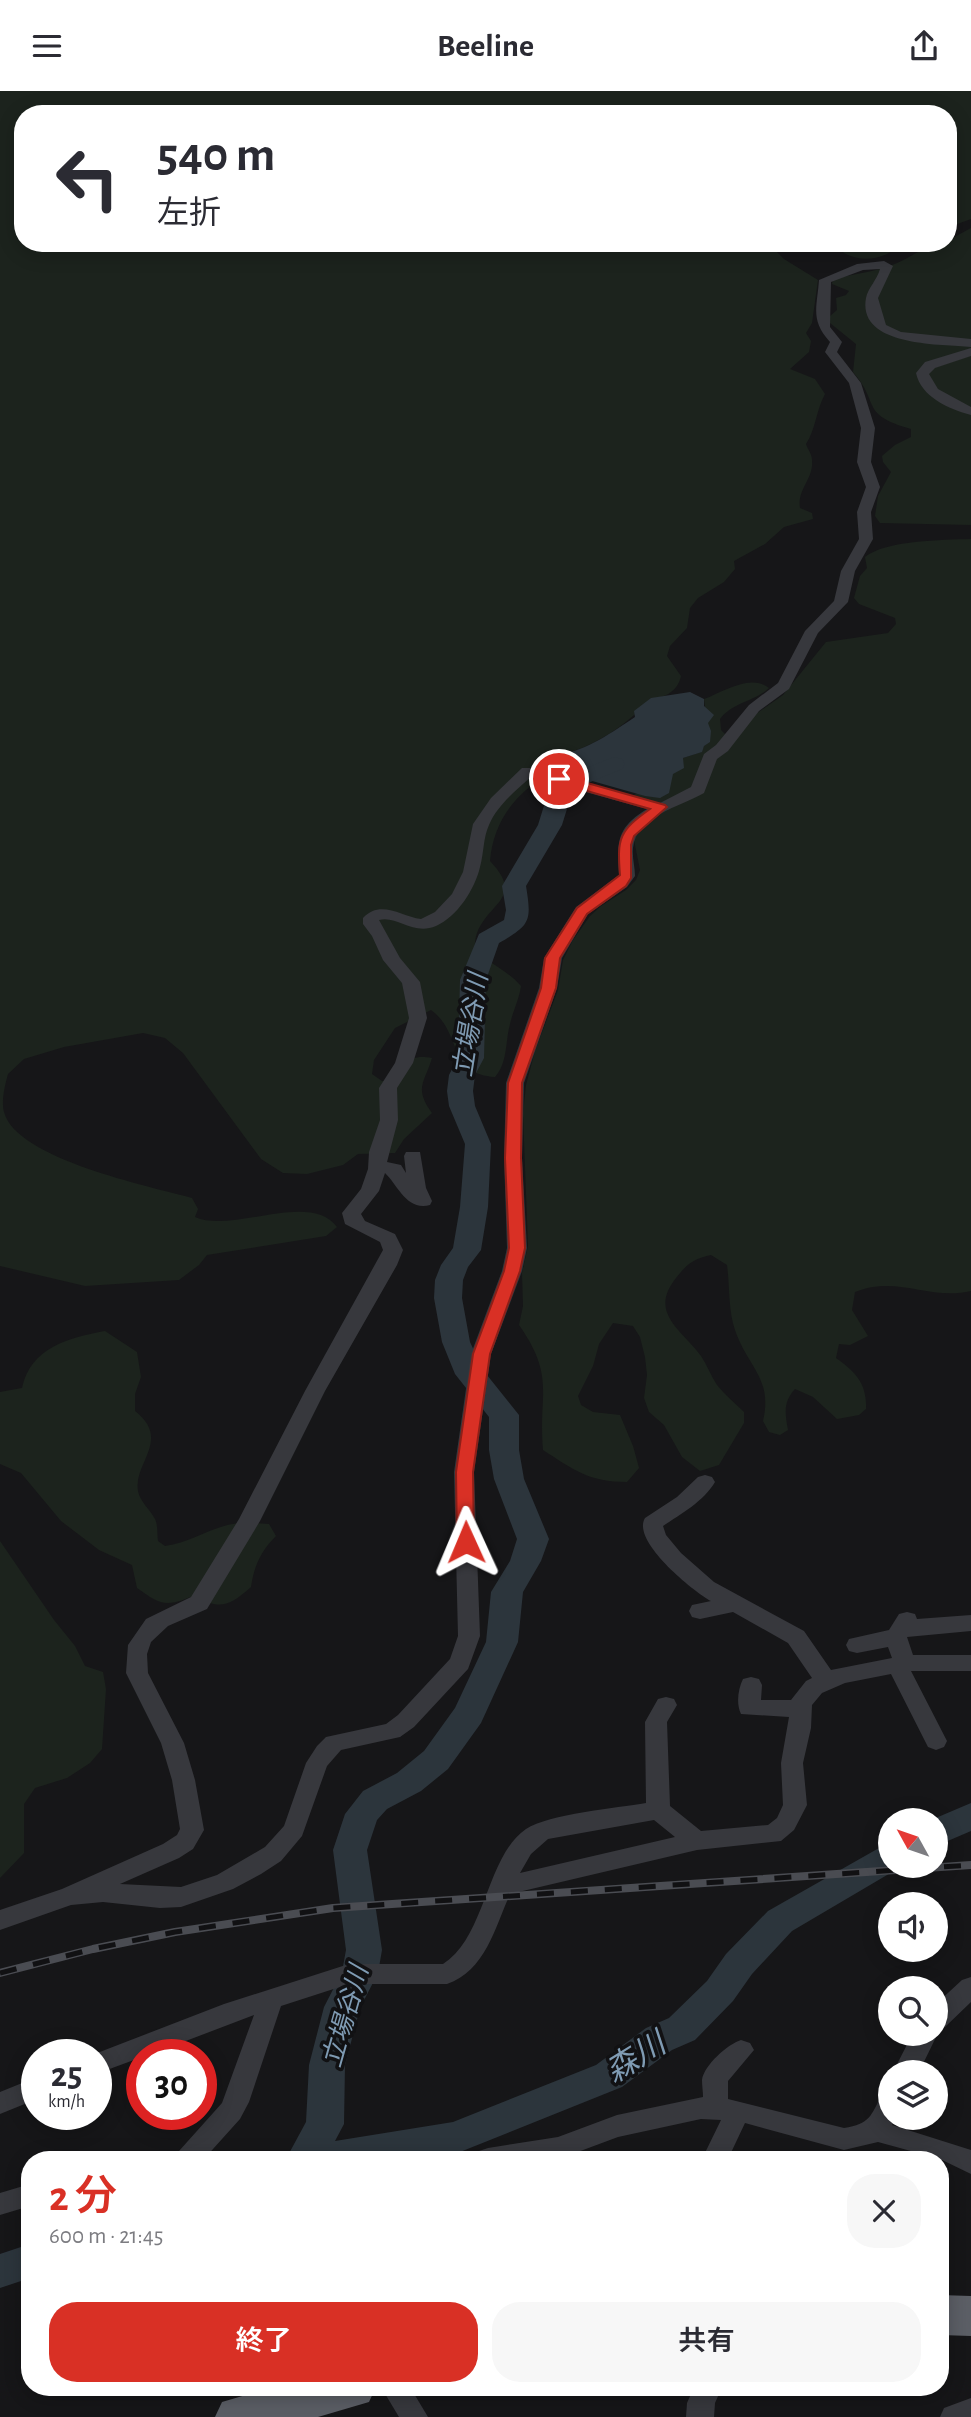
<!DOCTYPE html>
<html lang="ja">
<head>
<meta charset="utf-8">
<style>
  body { margin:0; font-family:"Alegreya Sans","Noto Sans JP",sans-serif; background:#f7f7f7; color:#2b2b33; height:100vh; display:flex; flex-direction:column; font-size:26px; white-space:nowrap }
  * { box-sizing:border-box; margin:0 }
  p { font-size:23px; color:#7c7c81 }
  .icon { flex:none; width:38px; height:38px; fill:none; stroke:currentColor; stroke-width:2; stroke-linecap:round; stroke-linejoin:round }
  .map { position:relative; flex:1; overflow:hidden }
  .side { position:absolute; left:21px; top:2060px; width:928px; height:245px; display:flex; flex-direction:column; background:#fff; border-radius:28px; box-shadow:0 4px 18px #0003 }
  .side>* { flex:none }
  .top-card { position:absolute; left:14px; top:14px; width:943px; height:147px; border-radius:28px; box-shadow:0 4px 18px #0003; background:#fff; color:#2b2b33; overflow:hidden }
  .needle { width:46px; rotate:310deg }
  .buttons { position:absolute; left:878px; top:1717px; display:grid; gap:14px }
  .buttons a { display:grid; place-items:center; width:70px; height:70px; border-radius:50%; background:#fff; box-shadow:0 4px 18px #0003; font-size:35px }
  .speed { position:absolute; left:21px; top:1948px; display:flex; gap:14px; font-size:35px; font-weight:700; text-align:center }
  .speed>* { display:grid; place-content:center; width:91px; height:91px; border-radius:50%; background:#fff; box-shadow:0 4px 18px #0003; line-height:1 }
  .speed small { font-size:18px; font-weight:400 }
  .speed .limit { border:10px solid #d22; background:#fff; color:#111 }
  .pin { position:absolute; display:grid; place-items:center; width:60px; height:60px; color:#fff; margin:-30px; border:4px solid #fff; border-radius:50%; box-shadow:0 2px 7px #0007 }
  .me { position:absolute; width:77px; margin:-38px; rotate:359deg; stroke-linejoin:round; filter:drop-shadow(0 0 5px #0008) }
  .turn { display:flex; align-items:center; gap:24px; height:147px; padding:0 28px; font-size:32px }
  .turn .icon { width:91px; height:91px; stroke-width:2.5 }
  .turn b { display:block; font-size:49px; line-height:60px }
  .round { display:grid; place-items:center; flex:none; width:74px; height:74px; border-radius:28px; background:#f7f7f7 }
  .summary { display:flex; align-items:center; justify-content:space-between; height:119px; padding:0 28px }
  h1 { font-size:42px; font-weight:600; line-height:52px; color:#d93025 }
  .cta { display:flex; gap:14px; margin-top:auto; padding:14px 28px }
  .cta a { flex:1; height:80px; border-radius:28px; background:#d93025; color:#fff; font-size:28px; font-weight:600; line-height:80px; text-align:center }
  .cta a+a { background:#f7f7f7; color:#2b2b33 }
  header { display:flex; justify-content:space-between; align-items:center; height:91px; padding:0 28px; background:#fff; font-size:32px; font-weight:600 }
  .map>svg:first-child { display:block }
  .green { fill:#1c231d }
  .water { fill:#2c353c }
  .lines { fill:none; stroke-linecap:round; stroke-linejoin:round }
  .river { fill:#2c353c; fill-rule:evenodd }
  .minor { fill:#37383d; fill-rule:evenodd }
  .trunk { fill:#5b5e65; fill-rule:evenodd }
  .rail-casing { stroke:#4a4c52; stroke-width:8 }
  .rail { stroke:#111113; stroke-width:5; stroke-dasharray:17; stroke-linecap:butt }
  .route { fill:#d93025; stroke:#8d1f18; stroke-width:2 }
  .labels { text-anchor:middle; stroke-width:7; stroke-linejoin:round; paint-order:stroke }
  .water-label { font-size:26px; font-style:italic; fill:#7f9bb3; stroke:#111113 }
  .near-water-label { font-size:32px; font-style:italic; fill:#7f9bb3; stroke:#111113 }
</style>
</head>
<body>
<header><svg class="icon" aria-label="menu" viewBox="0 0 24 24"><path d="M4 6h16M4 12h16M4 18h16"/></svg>Beeline<svg class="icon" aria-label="share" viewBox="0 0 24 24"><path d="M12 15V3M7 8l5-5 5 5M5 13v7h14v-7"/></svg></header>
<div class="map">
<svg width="971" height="2326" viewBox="0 0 971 2326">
  <rect width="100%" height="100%" fill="#161618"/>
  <g class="green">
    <path d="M0 0H971V128L949 136 948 23H23V152H768L784 168 818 189 812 232 806 242 811 250 809 261 790 278 815 288 825 303C816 319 816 338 806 353 808 359 812 363 812 369 814 388 797 398 800 417L812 422 813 428 784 436 765 453 734 470 735 478 724 491 698 507 690 517 687 537 670 555 667 565 681 585C678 600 664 608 651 607 631 631 591 659 560 663L550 678 596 695 539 689C510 709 493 735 490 770 525 807 489 811 477 842 475 847 475 854 474 859 489 872 508 880 521 895 519 909 513 920 510 933 505 952 508 971 495 986 447 983 462 941 431 919L395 937 374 969 372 983 382 990 398 989C409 971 409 963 432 967 424 993 414 997 432 1022L404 1048 395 1062 358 1063 343 1074 307 1083 283 1082 261 1068 183 962 165 947 143 942 64 956 24 968 8 983C5 994 1 1010 4 1021 16 1068 149 1095 192 1107L198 1118 195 1126C233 1143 310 1099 337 1136L326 1145 207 1164 199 1174 179 1189 85 1195 0 1175Z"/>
    <path d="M971 137V434L880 432 875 425 878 405 891 381 883 371 882 365 895 354 911 346V338C859 323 881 313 853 281L856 253 830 232 829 226 837 219 836 207 846 204 849 200 832 193 833 188C853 183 874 181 892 174 911 167 928 152 948 152L949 149Z"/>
    <path d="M833 152H901C884 173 848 173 833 152Z"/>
    <path d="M971 448V1200C930 1210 898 1184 855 1201L852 1219 868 1245 850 1254 839 1253 836 1267C856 1281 867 1293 866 1318L859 1324 837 1328 813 1306 795 1298C783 1311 785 1322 788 1339L780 1344 769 1341 763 1330C773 1287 748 1277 735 1239 728 1218 730 1196 727 1174L711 1164C693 1168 687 1173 676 1187 648 1222 682 1239 701 1265 707 1274 711 1285 717 1294 725 1304 735 1312 744 1321V1332L719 1374 700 1380 682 1366 664 1334 649 1321 644 1307 647 1284 645 1266 640 1246 633 1235 613 1232 599 1253 593 1275 578 1305 581 1314 593 1321 620 1324 633 1355 639 1377 627 1391C589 1391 574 1379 543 1359 538 1302 556 1287 519 1234L523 1215 522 1182 528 1155 523 1023 526 994 535 960 558 899 563 869 573 849 590 825 601 815 626 799 636 789 640 779 634 749 640 735 666 717 632 705 638 702 645 705 673 683 683 667 701 661 709 645 704 608C723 601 750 582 769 597 754 611 733 611 720 628L721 639 726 644 783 604 826 551 888 542 896 533 895 527 859 513 854 507 860 485 867 477 865 466C886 449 943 449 971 448Z"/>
    <path d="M105 1240 137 1261 141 1286 135 1303V1320C172 1349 133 1372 138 1400 140 1411 150 1418 155 1428 158 1434 157 1443 158 1450L165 1455C187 1452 203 1441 224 1435 237 1431 255 1432 269 1433L276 1445C261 1460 254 1475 251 1496 225 1519 221 1516 190 1506 165 1517 158 1512 137 1497L132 1474 99 1459 61 1430 21 1382 0 1373V1301L22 1297C31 1256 69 1247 105 1240Z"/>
    <path d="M0 1450 54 1529 75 1555 85 1575 103 1581 106 1598 102 1658 90 1672 67 1687 35 1697 24 1713V1762L0 1787Z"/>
  </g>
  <path class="water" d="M690 601 704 608V615L714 624 708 632 711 640 710 651 704 655 702 661 683 667 684 677 673 683 669 702 660 707 645 705 550 678 557 672 560 663C586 660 614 640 635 626L634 620 651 607Z"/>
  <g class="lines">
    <g class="river">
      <path d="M614 666 622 668 625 673 622 678 576 697 571 705 562 734 526 795C532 831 530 834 499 852L486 889 484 967 475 984 473 1000 475 1015 491 1053 488 1116 481 1159 468 1176 463 1189 462 1207 470 1251 483 1279 519 1324V1359L524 1388 549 1448 541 1470 523 1501 518 1551 481 1632 448 1678 421 1700 387 1718 377 1729 367 1759 382 1859 378 1882 360 1917 345 1974 344 2033 335 2050 453 2031 596 1974 646 1937 669 1927 707 1890 726 1863 768 1820 879 1757 891 1753V1774H904L792 1840 752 1883 733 1910 695 1949 672 1959 622 1996 455 2063 422 2068H286L306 2031 309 1974 324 1916 342 1881 346 1859 333 1759 345 1723 363 1700 397 1682 424 1660 455 1617 486 1551 491 1501 510 1470 517 1448 494 1388 489 1359V1326L455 1283 442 1251 434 1207 435 1189 441 1174 453 1157 460 1116 465 1053 449 1015 447 1000 449 984 458 967 460 889 479 843 504 829 506 819 502 795 538 734 547 705 560 687Z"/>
      <path d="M971 1712V1740L936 1755V1729H931Z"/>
      <path d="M30 2153V2187L0 2197V2163Z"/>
    </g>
    <g class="minor">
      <path d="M884 170 893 175 878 207 886 234 901 241 971 248V256C941 253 857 256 866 207 868 197 877 189 880 178L863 179 831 191 830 236 842 251 837 261 861 292 875 337 871 371 880 396 871 421 873 448 855 480 848 511 818 542 789 598 759 620 728 660 717 668 704 702C680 716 636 725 633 757 632 767 635 776 635 785L627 796 588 823 562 867 557 897 524 992 522 1067 527 1157 522 1180 491 1263 474 1381 480 1545 468 1578 414 1636 400 1646 341 1659 327 1675 302 1745 281 1770 261 1783 233 1798 181 1816 160 1817 103 1811 71 1814 0 1839V1819L62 1798 163 1753 177 1744 180 1738 172 1689 161 1652 126 1582 128 1554 146 1528 191 1506 239 1428 305 1300 383 1159 380 1151 345 1133 342 1122 361 1098 368 1078 369 1061 380 1029 379 997 395 972 409 927 402 892 383 869 372 845 363 833V827C380 808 401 825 421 828L435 821 452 803 463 781 473 733 491 707 522 677H534L660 712 691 696 704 663 716 654 749 614 778 592 805 540 834 510 841 480 859 448 857 421 866 396 857 371 861 337 849 292 825 261 830 251C810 229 817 217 819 189L857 173ZM531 686 647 718C616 737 617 751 619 784L576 816 544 867 539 897 506 992 504 1067 507 1157 502 1180 471 1263 454 1381 458 1545 450 1568 398 1624 386 1633 326 1646 317 1655 306 1672 284 1735 265 1756 217 1784 181 1796 120 1793 179 1767 193 1758 204 1739 195 1689 184 1652 148 1582 147 1563 151 1551 168 1535 207 1518 260 1430 325 1300 397 1174 403 1159 395 1143 365 1130 361 1123 379 1100 385 1082C398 1094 406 1120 430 1114L432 1110 426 1097 420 1061H406L404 1065 406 1082 401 1074 387 1071 398 1029 397 997 413 972 427 927 420 891 400 867 379 829C397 824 413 845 436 835 457 826 475 798 480 776 484 762 483 747 489 734 497 715 515 700 531 686Z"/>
      <path d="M971 257V265L935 277 929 283 938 298 971 316V324C949 318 921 306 916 282L925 271Z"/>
      <path d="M705 1384 712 1386 715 1391C704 1410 681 1423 663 1435L666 1444 681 1462 714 1491 804 1540 831 1579 892 1567 888 1556 857 1562 849 1560 846 1554 849 1548 889 1539 899 1523 907 1521 915 1523 917 1528 971 1524V1540L907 1546 913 1564H971V1580H911L947 1650 944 1656 936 1659 928 1656 891 1583 845 1592 822 1602 812 1614 811 1637 803 1672 807 1714 794 1739 781 1750 697 1759 510 1803C495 1837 485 1880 447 1893H349L281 1915 249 2011 240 2028 204 2068H175L179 2060 222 2012 254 1924 149 1964H142V1966L96 1983V1964H92L224 1913 349 1873H443C486 1846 486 1765 526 1738 549 1723 617 1717 646 1712L645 1631 658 1608 666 1606 674 1608 677 1614 667 1631 670 1715 701 1740 768 1734 777 1727 783 1714 781 1672 789 1626 741 1623C736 1613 738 1598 743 1588L751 1586 759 1588 762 1594 761 1609H791L806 1590 812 1587 788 1552 733 1521 700 1528 692 1526 689 1520 692 1514 711 1510C693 1500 631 1450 645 1427L677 1406 698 1386ZM654 1729 675 1746 520 1782 531 1763 548 1748Z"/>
      <path d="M971 1886V1911L945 1936 937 1939 938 1942 919 1981H893L913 1942H936V1913L962 1889Z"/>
      <path d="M741 1949 750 1952 754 1959 728 1990V2008L844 2037C870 2033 871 2025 882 2003L891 2000V2026H896L892 2034 971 2059V2083L940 2068 878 2051 844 2059 745 2032 728 2068H702L721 2029 701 2028 618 2046 559 2068H475L479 2060 488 2057 558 2046 617 2024 703 2006C703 2001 702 1994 702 1989 704 1974 728 1953 741 1949Z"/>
      <path d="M37 1986V2008L0 2023V2001Z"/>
      <path d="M30 2093V2115L0 2124V2102Z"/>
      <path d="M381 2296H410L428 2326H399Z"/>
      <path d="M694 2296H722L715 2312 714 2326H686L687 2312Z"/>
      <path d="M971 2307V2326H940L944 2317Z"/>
    </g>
    <g class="trunk">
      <path d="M940 2204 971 2205V2245L940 2244Z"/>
      <path d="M273 2296H376L369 2311 318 2326H215L222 2311Z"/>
    </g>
    <defs>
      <path id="rail" d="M0 1882 93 1858 175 1841 333 1817 971 1774"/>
    </defs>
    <use href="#rail" class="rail-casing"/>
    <use href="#rail" class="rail"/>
  </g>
  <path class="route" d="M559 684 665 714 667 716 634 745 631 754V787L626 795 587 823 560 867 556 897 522 992 521 1067 525 1157 520 1180 490 1263 473 1381 474 1451 472 1456H459L457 1451 456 1381 473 1263 504 1180 509 1157 505 1067 508 992 541 897 545 867 577 817 620 784C617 747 619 740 650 718L555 691 553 688Z"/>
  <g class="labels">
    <g class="water-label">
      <text transform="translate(470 934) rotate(-81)" y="9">立場谷川</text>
      <text transform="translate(345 1925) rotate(-74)" y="9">立場谷川</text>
    </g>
    <g class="near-water-label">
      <text transform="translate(635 1966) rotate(-32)" y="11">森川</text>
    </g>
  </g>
</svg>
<div class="buttons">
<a><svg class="needle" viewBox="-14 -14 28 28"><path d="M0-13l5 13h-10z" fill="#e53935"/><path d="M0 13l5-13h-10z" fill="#7c7c81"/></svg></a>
<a><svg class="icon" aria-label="sound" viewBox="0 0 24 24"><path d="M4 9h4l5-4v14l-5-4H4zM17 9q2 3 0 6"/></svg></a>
<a><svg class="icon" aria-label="search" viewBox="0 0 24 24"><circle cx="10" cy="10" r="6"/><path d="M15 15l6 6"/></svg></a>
<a><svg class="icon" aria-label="layers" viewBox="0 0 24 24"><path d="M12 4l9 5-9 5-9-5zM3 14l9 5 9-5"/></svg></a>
</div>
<div class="speed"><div>25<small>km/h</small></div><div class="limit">30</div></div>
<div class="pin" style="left:559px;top:688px;background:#d93025"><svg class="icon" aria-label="arrive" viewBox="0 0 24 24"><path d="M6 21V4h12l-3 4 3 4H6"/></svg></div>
<svg class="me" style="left:466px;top:1451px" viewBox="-20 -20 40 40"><path d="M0-17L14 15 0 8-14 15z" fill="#d93025" stroke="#fff" stroke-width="4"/></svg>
<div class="top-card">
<div class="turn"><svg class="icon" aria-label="left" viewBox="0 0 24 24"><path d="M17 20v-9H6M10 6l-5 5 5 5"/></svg><div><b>540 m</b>左折</div></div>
</div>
<section class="side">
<div class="summary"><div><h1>2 分</h1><p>600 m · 21:45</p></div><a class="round"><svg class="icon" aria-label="close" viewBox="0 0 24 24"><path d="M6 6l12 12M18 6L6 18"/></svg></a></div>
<div class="cta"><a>終了</a><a>共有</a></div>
</section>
</div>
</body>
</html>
